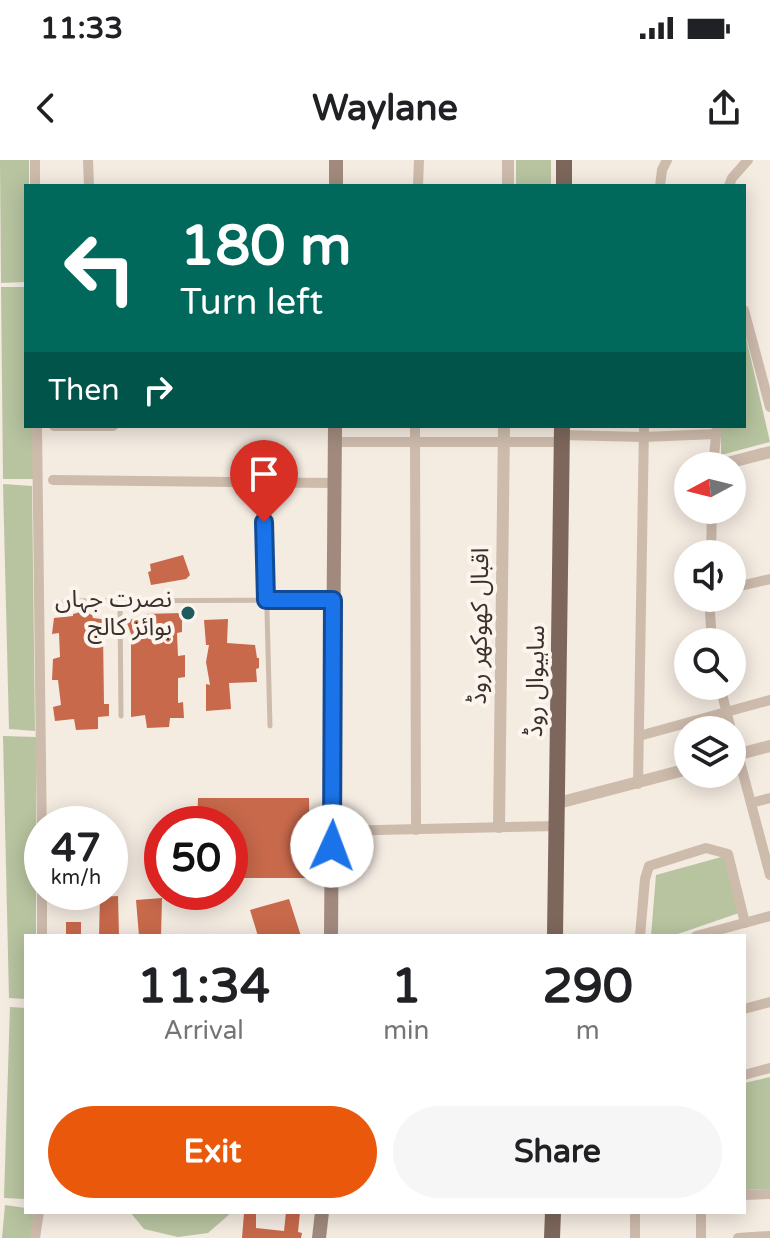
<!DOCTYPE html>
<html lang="en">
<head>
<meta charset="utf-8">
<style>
  body { margin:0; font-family:"Varela Round","Noto Sans Arabic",sans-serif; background:#f6f6f6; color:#202124; height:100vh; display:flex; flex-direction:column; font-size:30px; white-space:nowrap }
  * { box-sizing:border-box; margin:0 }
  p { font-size:26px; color:#757577 }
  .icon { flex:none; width:44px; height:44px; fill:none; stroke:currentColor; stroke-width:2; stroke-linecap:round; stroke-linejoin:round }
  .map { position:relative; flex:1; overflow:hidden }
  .drawer { position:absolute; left:24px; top:774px; width:722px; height:280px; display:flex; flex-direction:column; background:#fff; border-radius:0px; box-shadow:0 4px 20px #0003 }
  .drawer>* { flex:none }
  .hud { position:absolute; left:24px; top:24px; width:722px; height:244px; border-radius:0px; box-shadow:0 4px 20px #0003; background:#00695c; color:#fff; overflow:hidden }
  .needle { width:52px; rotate:263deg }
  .controls { position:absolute; left:674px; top:292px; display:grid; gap:16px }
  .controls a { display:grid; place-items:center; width:72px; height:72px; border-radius:50%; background:#fff; box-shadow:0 4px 20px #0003; font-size:40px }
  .speed { position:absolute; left:24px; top:646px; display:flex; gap:16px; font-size:40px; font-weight:700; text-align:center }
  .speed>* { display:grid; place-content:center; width:104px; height:104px; border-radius:50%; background:#fff; box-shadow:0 4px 20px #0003; line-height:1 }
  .speed small { font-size:20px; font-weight:400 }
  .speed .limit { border:12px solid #d22; background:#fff; color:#111 }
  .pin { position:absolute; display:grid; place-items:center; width:68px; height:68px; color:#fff; margin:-82px -34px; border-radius:50% 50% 50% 0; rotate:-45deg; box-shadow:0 0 8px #0007 }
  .pin .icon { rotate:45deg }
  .me { position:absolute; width:88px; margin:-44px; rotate:2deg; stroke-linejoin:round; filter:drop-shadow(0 0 6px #0008) }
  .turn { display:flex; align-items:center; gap:28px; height:168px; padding:0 24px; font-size:36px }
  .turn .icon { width:104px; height:104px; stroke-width:2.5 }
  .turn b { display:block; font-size:56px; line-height:68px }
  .then { display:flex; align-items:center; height:76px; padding:0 24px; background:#0003; gap:16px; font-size:30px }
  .eta { display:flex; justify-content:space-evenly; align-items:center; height:136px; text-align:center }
  .eta b { font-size:48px; font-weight:700; line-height:56px }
  .button { display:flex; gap:16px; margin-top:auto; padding:16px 24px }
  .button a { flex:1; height:92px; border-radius:48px; background:#ea580c; color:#fff; font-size:32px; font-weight:700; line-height:92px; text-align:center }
  .button a+a { background:#f6f6f6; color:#202124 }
  .status { display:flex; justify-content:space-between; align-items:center; height:56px; padding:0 40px; background:#fff; direction:ltr }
  .status svg { height:22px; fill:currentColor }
  header { display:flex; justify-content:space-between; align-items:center; height:104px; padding:0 24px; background:#fff; font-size:36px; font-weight:700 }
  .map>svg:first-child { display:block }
  .green { fill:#b8c4a0 }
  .building { fill:#c8694b }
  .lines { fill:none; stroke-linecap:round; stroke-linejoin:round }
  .service { stroke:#cdbbac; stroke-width:5 }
  .minor { stroke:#cdbbac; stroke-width:10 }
  .tertiary { stroke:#cdbbac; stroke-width:12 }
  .secondary { stroke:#a18a7d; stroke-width:14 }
  .primary { stroke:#7d675c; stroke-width:16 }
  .route-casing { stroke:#114b97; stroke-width:20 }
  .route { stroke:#1a73e8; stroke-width:14 }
  .poi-dot { fill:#1f5a5e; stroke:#fbf5ee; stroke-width:3 }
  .labels { text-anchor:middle; stroke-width:8; stroke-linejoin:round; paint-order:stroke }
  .poi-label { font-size:24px; fill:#3b302b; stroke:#fbf5ee; text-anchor:end }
  .street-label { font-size:24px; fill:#3b302b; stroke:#fbf5ee }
</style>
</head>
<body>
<div class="status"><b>11:33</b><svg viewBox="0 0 49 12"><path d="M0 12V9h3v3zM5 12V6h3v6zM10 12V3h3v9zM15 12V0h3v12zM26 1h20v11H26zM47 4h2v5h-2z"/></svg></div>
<header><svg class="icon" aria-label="back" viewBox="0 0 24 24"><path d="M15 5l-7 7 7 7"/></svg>Waylane<svg class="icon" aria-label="share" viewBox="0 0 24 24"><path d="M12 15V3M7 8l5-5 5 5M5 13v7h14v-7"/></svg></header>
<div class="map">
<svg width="770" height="1078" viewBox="0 0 770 1078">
  <rect width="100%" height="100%" fill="#f4ebe1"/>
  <g class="green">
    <path d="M0 0H29V26H26V122L1 123Z"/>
    <rect x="516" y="0" width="35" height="26"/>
    <path d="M1 127H26V266H33L34 319H3Z"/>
    <path d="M744 169 770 282 721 295V266H744Z"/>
    <path d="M3 324 32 326 35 571 9 569Z"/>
    <path d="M3 576 36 577V776H26V839L9 838Z"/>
    <path d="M725 696 739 753 672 776H651L656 715Z"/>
    <path d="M10 847 26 848V1039L4 1038Z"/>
    <path d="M770 917V1029L744 1030V923Z"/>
    <path d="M5 1045 26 1048V1052H34L31 1078H2Z"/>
    <path d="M130 1052H232L208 1073 178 1077 144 1069Z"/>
  </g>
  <g class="building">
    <path d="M183 395 190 415 186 419 151 425 148 412 151 411 150 404Z"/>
    <path d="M84 451 92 455 93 458 109 460 110 470 103 473 104 544H109V556L98 557V569L76 570 74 559 55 561 53 547 61 545 58 520H52L53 499 60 497 59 473 52 474 54 458 73 456V454Z"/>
    <path d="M182 453V472L177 473 178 496 185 495V517L178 518V543L183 542 184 558H170L169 567 147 568 145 555 131 557V474L126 460 144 458V454Z"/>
    <path d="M228 459 227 483 255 485 257 498H259V508L256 509 257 522 229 523 231 549 206 551V524L210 525 206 502 209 485H206L204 460Z"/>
    <path d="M198 638H309L310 718H230V664H197Z"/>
    <path d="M118 736 119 776H99L100 737Z"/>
    <path d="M162 738 161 776H139L136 740Z"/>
    <path d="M289 739 301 776H258L250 750Z"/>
    <rect x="66" y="762" width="15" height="14"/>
    <path d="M286 1052H300L298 1072 302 1073 301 1078H242L244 1053H256V1068L284 1071Z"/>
  </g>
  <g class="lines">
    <g class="service">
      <path d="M264 336 270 566"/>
      <path d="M64 441 332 440"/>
      <path d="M120 441 121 556"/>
    </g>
    <g class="minor">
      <path d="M35 0V26"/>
      <path d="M88 0 89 26"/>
      <path d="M418 26 419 0"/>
      <path d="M660 26 662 10 667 0"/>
      <path d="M729 26 732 18 748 0"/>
      <path d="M744 150 770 247"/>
      <path d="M37 266 42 688"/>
      <path d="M54 266H113"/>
      <path d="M415 266 416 670"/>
      <path d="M562 275 643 277 716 274"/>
      <path d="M335 282H562"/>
      <path d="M713 306 717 266"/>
      <path d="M53 320 334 323"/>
      <path d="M711 394 712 350"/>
      <path d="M732 428 770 419"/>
      <path d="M709 438 712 482"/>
      <path d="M720 526 731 570"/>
      <path d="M732 572 770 715"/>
      <path d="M639 576 770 540"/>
      <path d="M638 624 644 266"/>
      <path d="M751 643 770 638"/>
      <path d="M333 671 557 666"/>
      <path d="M42 732V776"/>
      <path d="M640 776 645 719 649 706 706 688 728 694 745 763"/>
      <path d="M696 776 770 756"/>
      <path d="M744 849 770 842"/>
      <path d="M744 915 770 908"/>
      <path d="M744 1035 770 1034"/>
      <path d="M35 1078 39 1052"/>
      <path d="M635 1078V1052"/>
      <path d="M701 1078V1052"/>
      <path d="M738 1078 770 1076"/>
    </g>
    <g class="tertiary">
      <path d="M508 26V0"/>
      <path d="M716 306 770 292"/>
      <path d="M732 596 770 586"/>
      <path d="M558 643 688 609"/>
      <path d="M499 667 504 266"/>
    </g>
    <g class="secondary">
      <path d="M336 26V0"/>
      <path d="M331 776 335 266"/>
      <path d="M319 1078 322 1052"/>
    </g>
    <g class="primary">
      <path d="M564 0V26"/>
      <path d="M555 776 562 266"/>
      <path d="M552 1078 553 1052"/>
    </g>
  </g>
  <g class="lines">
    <defs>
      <path id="route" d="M264 362 266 440H333L332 686"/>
    </defs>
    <use href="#route" class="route-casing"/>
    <use href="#route" class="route"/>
  </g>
  <circle class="poi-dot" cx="188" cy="453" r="8"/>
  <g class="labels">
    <g class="poi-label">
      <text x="172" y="447">نصرت جہاں<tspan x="172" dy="28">بوائز کالج</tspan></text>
    </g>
    <g class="street-label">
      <text transform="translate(479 466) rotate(-89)" y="8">اقبال کھوکھر روڈ</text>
      <text transform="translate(535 521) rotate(-89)" y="8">ساہیوال روڈ</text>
    </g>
  </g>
</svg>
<div class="controls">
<a><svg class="needle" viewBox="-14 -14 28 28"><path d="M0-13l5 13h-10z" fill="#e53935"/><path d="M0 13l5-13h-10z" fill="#757577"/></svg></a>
<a><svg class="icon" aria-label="sound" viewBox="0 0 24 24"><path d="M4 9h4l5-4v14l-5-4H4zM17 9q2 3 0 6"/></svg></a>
<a><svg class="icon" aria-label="search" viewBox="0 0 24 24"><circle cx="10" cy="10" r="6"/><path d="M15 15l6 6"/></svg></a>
<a><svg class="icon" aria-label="layers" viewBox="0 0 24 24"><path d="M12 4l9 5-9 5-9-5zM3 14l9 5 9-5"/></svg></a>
</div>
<div class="speed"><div>47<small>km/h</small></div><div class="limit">50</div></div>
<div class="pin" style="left:264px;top:362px;background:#d93025"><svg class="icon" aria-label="arrive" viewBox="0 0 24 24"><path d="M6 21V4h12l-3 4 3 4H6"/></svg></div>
<svg class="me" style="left:332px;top:686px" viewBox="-20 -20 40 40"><circle r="19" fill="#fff"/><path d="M0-13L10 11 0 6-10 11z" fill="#1a73e8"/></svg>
<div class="hud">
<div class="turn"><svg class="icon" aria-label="left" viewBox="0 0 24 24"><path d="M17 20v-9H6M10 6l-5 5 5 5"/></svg><div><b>180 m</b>Turn left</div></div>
<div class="then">Then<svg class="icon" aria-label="right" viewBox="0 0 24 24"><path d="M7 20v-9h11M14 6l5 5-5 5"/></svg></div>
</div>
<section class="drawer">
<div class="eta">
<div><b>11:34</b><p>Arrival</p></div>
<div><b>1</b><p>min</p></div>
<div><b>290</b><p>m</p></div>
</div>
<div class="button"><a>Exit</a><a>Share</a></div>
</section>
</div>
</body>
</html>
